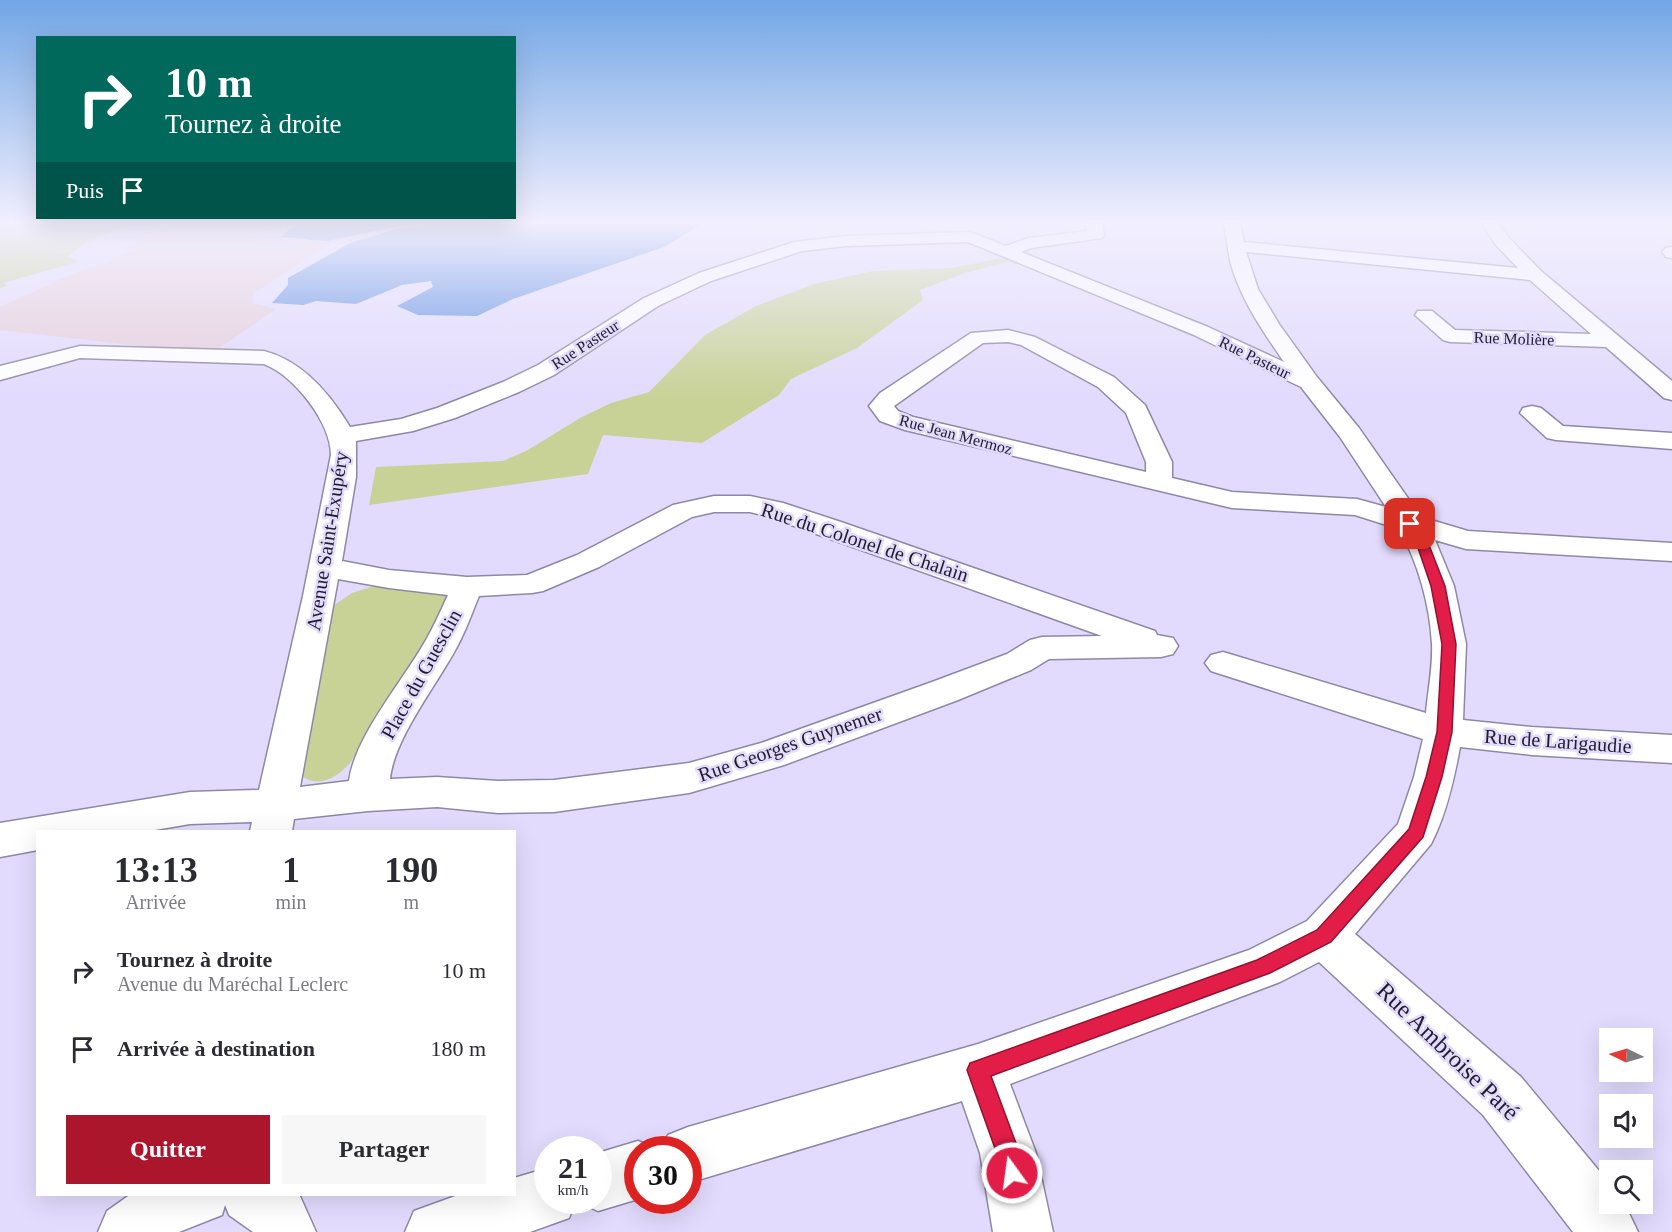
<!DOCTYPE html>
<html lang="fr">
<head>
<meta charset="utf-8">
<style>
  body { margin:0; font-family:"Times New Roman",serif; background:#f7f7f7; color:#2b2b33; height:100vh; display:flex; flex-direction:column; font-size:22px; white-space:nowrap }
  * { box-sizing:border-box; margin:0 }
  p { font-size:20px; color:#7c7c81 }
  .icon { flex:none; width:33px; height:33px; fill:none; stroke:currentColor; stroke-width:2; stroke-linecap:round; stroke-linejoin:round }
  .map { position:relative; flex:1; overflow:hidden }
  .drawer { position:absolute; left:36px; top:830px; width:480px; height:366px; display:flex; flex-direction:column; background:#fff; border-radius:0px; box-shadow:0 6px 24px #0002 }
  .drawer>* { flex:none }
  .top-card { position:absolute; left:36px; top:36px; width:480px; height:183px; border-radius:0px; box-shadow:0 6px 24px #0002; background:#00695c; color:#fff; overflow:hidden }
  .needle { width:39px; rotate:275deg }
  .controls { position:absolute; left:1599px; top:1028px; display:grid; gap:12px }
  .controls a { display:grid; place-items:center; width:54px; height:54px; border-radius:0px; background:#fff; box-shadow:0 6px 24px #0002; font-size:30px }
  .speed { position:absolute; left:534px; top:1136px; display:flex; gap:12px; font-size:30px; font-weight:700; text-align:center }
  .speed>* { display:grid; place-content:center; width:78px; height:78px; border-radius:50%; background:#fff; box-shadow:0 6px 24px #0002; line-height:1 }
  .speed small { font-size:15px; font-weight:400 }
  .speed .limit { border:9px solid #d22; background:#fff; color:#111 }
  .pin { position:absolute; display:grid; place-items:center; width:51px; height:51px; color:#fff; margin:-26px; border-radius:12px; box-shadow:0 3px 9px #0006 }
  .me { position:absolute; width:66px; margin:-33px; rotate:346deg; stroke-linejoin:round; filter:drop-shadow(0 0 4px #0008) }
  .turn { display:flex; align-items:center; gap:21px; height:126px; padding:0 30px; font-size:27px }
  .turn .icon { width:78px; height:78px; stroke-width:2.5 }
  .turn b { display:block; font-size:42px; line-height:51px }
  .then { display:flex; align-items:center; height:57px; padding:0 30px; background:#0003; gap:12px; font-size:22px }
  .eta { display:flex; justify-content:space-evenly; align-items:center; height:102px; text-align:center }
  .eta b { font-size:36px; font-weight:700; line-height:42px }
  .action { display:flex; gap:12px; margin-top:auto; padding:12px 30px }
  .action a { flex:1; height:69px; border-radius:0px; background:#ab162d; color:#fff; font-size:24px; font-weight:700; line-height:69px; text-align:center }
  .action a+a { background:#f7f7f7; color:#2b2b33 }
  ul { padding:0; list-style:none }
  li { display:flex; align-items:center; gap:18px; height:78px; padding:0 30px }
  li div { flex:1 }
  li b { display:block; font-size:22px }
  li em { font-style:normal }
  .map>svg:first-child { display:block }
  .education { fill:#e6cfdb }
  .green { fill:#c8d297 }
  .water { fill:#6191e0 }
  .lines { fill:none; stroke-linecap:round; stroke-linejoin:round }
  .minor-casing { stroke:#8e88a6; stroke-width:3 }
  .minor { fill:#fff; fill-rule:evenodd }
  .route { fill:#e11d48; stroke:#92132f; stroke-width:1.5 }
  .labels { text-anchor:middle; stroke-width:5; stroke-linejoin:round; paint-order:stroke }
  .far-street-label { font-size:16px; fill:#201d29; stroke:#e2dbfd }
  .street-label { font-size:20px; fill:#201d29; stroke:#e2dbfd }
  .near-street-label { font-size:24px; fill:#201d29; stroke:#e2dbfd }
</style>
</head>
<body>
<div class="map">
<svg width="1672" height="1232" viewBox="0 0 1672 1232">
  <rect width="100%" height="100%" fill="#e2dbfd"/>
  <path class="education" d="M174 224H280L253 240 330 244 254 293 252 303 276 309 211 354 0 330V307L86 268 106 263 135 249 124 248Z"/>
  <g class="green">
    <path d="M0 224H129L87 242 67 257 81 261 3 283 7 286 0 288Z"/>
    <path d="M1002 258 1011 261 965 273 920 290 923 300 857 348 791 379 779 395 702 443 603 435 588 474 369 505 376 467 503 461 528 450 580 418 611 403 649 392 705 335 756 306 814 284 873 271 951 268Z"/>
    <path d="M374 586 442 592 448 598 443 614 350 763C336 779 317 789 299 774L330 608 352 593Z"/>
  </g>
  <g class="water">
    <path d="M305 224H409L327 241 281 237 289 229Z"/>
    <path d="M436 224H702L664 247 513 299 477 316 418 315 397 306 433 287 431 281 402 285 356 304 316 301 303 305 272 303 288 285V278L350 243 393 230Z"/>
  </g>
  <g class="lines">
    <defs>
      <g id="minor">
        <path d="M1086 224H1102L1104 235 1102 238 1031 248 1021 252 1208 327 1284 362C1264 333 1244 304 1233 271 1228 256 1227 240 1224 224H1240L1244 242 1518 268 1496 245 1482 224H1498L1508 237 1541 271 1672 381V400L1664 398 1606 347 1450 342 1443 340 1415 315 1418 311H1432L1455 330 1591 334 1530 280 1246 252 1258 289 1279 324 1317 377 1359 428 1421 517 1468 531 1672 543V561L1466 549 1435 540 1454 586 1466 644 1463 720 1532 727 1672 735V763L1532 755 1460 747C1454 780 1446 815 1431 844L1355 934 1521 1077 1610 1184V1203H1624L1638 1232H1573L1483 1115 1319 962 1280 982 1010 1084 1036 1153 1053 1232H993L980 1153 962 1101 688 1183V1149H662L668 1135 688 1127 978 1044 1249 950 1307 921 1398 824 1414 777 1423 739 1211 671 1205 663 1211 655 1223 652 1426 713C1428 691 1433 666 1432 644 1430 605 1418 562 1399 529L1355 515 1232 508 905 430 880 421 869 406 880 393 971 333 1008 330 1035 337 1114 377 1145 405 1172 462V478L1232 492 1357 499 1386 507 1340 437 1301 387 1194 335 968 242 846 246 802 251 711 281 658 306 554 375 519 392 455 418 413 431 356 441V477L342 561 389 570 467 577 527 575 577 555 673 505 714 496H750L783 503 841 522 1155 631 1157 635 1173 638 1178 646 1173 654 1161 657 1049 659 1031 670 958 700 784 765 689 793 554 812 498 813 437 807 368 811 294 819 292 831H250L252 822 190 824 149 831H38V850L0 857V823L190 792 259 790 303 596 331 455C331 423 295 376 264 364L80 358 0 380V366L80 346 264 351C303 361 330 394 350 427L401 419 437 408 503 382 538 365 644 298 699 273 794 242 846 236 970 232 1006 246 1028 238 1087 231ZM1008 342 1021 345 1098 387 1126 413 1146 462V472L913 417 898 411 894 406 983 343ZM714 512H750L766 516 1102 636 1042 637 1030 640 1007 654 932 682 761 743 689 763 554 780 498 781 437 777 390 779C394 736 442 679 461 639 468 625 473 610 479 596L532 593 543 591 599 567 692 517ZM338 579 389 588 448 595C441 610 434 626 426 640 403 681 355 736 349 781L300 787Z"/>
        <path d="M1672 247V258L1666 257 1662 252 1665 248Z"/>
        <path d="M1532 406 1541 408 1563 426 1672 433V449L1556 440 1547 438 1520 413 1523 408Z"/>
        <path d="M638 1141 657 1149H638V1199L598 1211 578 1202 577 1200H598V1153Z"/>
        <path d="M548 1168V1200H576L569 1218 530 1232H405L414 1211 461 1194H514V1178Z"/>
        <path d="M131 1194H299L316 1232H253L229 1215 225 1205 222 1215 179 1232H98L107 1211Z"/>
      </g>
    </defs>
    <use href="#minor" class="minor-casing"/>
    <use href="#minor" class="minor"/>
  </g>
  <linearGradient id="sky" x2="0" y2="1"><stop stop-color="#72a6e5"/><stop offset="0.56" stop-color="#f2effe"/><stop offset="1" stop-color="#f2effe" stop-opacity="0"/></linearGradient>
  <rect width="1672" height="397" fill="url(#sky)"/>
  <path class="route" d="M1410 520 1414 521 1429 545 1445 586 1456 644 1452 732 1442 777 1423 837 1331 942 1270 973 991 1076 1020 1154 1024 1173 1020 1182 1012 1185 1004 1182 997 1154 967 1070 970 1063 1257 960 1317 930 1409 829 1426 777 1437 732 1442 644 1431 586 1417 545 1404 524Z"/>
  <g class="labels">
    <g class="far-street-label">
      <text transform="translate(1514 338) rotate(2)" y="6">Rue Molière</text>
      <text transform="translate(585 344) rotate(-33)" y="6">Rue Pasteur</text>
      <text transform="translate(1255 357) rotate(26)" y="6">Rue Pasteur</text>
      <text transform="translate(956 434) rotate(15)" y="6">Rue Jean Mermoz</text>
    </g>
    <g class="street-label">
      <text transform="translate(327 541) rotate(-81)" y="7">Avenue Saint-Exupéry</text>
      <text transform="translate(865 542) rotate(18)" y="7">Rue du Colonel de Chalain</text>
      <text transform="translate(421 674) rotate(-61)" y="7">Place du Guesclin</text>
      <text transform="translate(1558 741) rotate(4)" y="7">Rue de Larigaudie</text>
      <text transform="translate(790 744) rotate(-19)" y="7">Rue Georges Guynemer</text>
    </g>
    <g class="near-street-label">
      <text transform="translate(1448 1051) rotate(44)" y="8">Rue Ambroise Paré</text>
    </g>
  </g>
</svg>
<div class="controls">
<a><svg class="needle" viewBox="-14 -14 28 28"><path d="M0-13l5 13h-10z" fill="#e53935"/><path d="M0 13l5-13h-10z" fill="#7c7c81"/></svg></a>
<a><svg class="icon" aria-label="sound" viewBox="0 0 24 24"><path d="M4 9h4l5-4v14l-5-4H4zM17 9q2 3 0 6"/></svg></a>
<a><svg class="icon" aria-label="search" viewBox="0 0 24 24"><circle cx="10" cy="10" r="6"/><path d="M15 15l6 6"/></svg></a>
</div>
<div class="speed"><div>21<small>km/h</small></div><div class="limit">30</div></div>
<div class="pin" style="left:1410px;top:524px;background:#d93025"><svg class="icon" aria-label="arrive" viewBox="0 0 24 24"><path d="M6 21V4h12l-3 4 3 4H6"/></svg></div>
<svg class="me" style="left:1012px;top:1173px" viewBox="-20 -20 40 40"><circle r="17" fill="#e11d48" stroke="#fff" stroke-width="3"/><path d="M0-11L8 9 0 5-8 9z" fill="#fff"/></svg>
<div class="top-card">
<div class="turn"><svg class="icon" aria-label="right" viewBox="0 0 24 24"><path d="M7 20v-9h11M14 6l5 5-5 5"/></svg><div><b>10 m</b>Tournez à droite</div></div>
<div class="then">Puis<svg class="icon" aria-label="arrive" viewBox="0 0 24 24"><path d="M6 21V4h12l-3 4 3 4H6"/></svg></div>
</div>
<section class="drawer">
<div class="eta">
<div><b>13:13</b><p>Arrivée</p></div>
<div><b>1</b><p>min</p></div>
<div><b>190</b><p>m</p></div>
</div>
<ul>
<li><svg class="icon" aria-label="right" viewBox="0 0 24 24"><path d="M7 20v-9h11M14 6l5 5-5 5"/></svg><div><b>Tournez à droite</b><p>Avenue du Maréchal Leclerc</p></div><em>10 m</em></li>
<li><svg class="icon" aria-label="arrive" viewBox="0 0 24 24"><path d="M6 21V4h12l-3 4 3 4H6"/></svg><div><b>Arrivée à destination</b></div><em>180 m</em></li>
</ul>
<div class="action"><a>Quitter</a><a>Partager</a></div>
</section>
</div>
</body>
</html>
